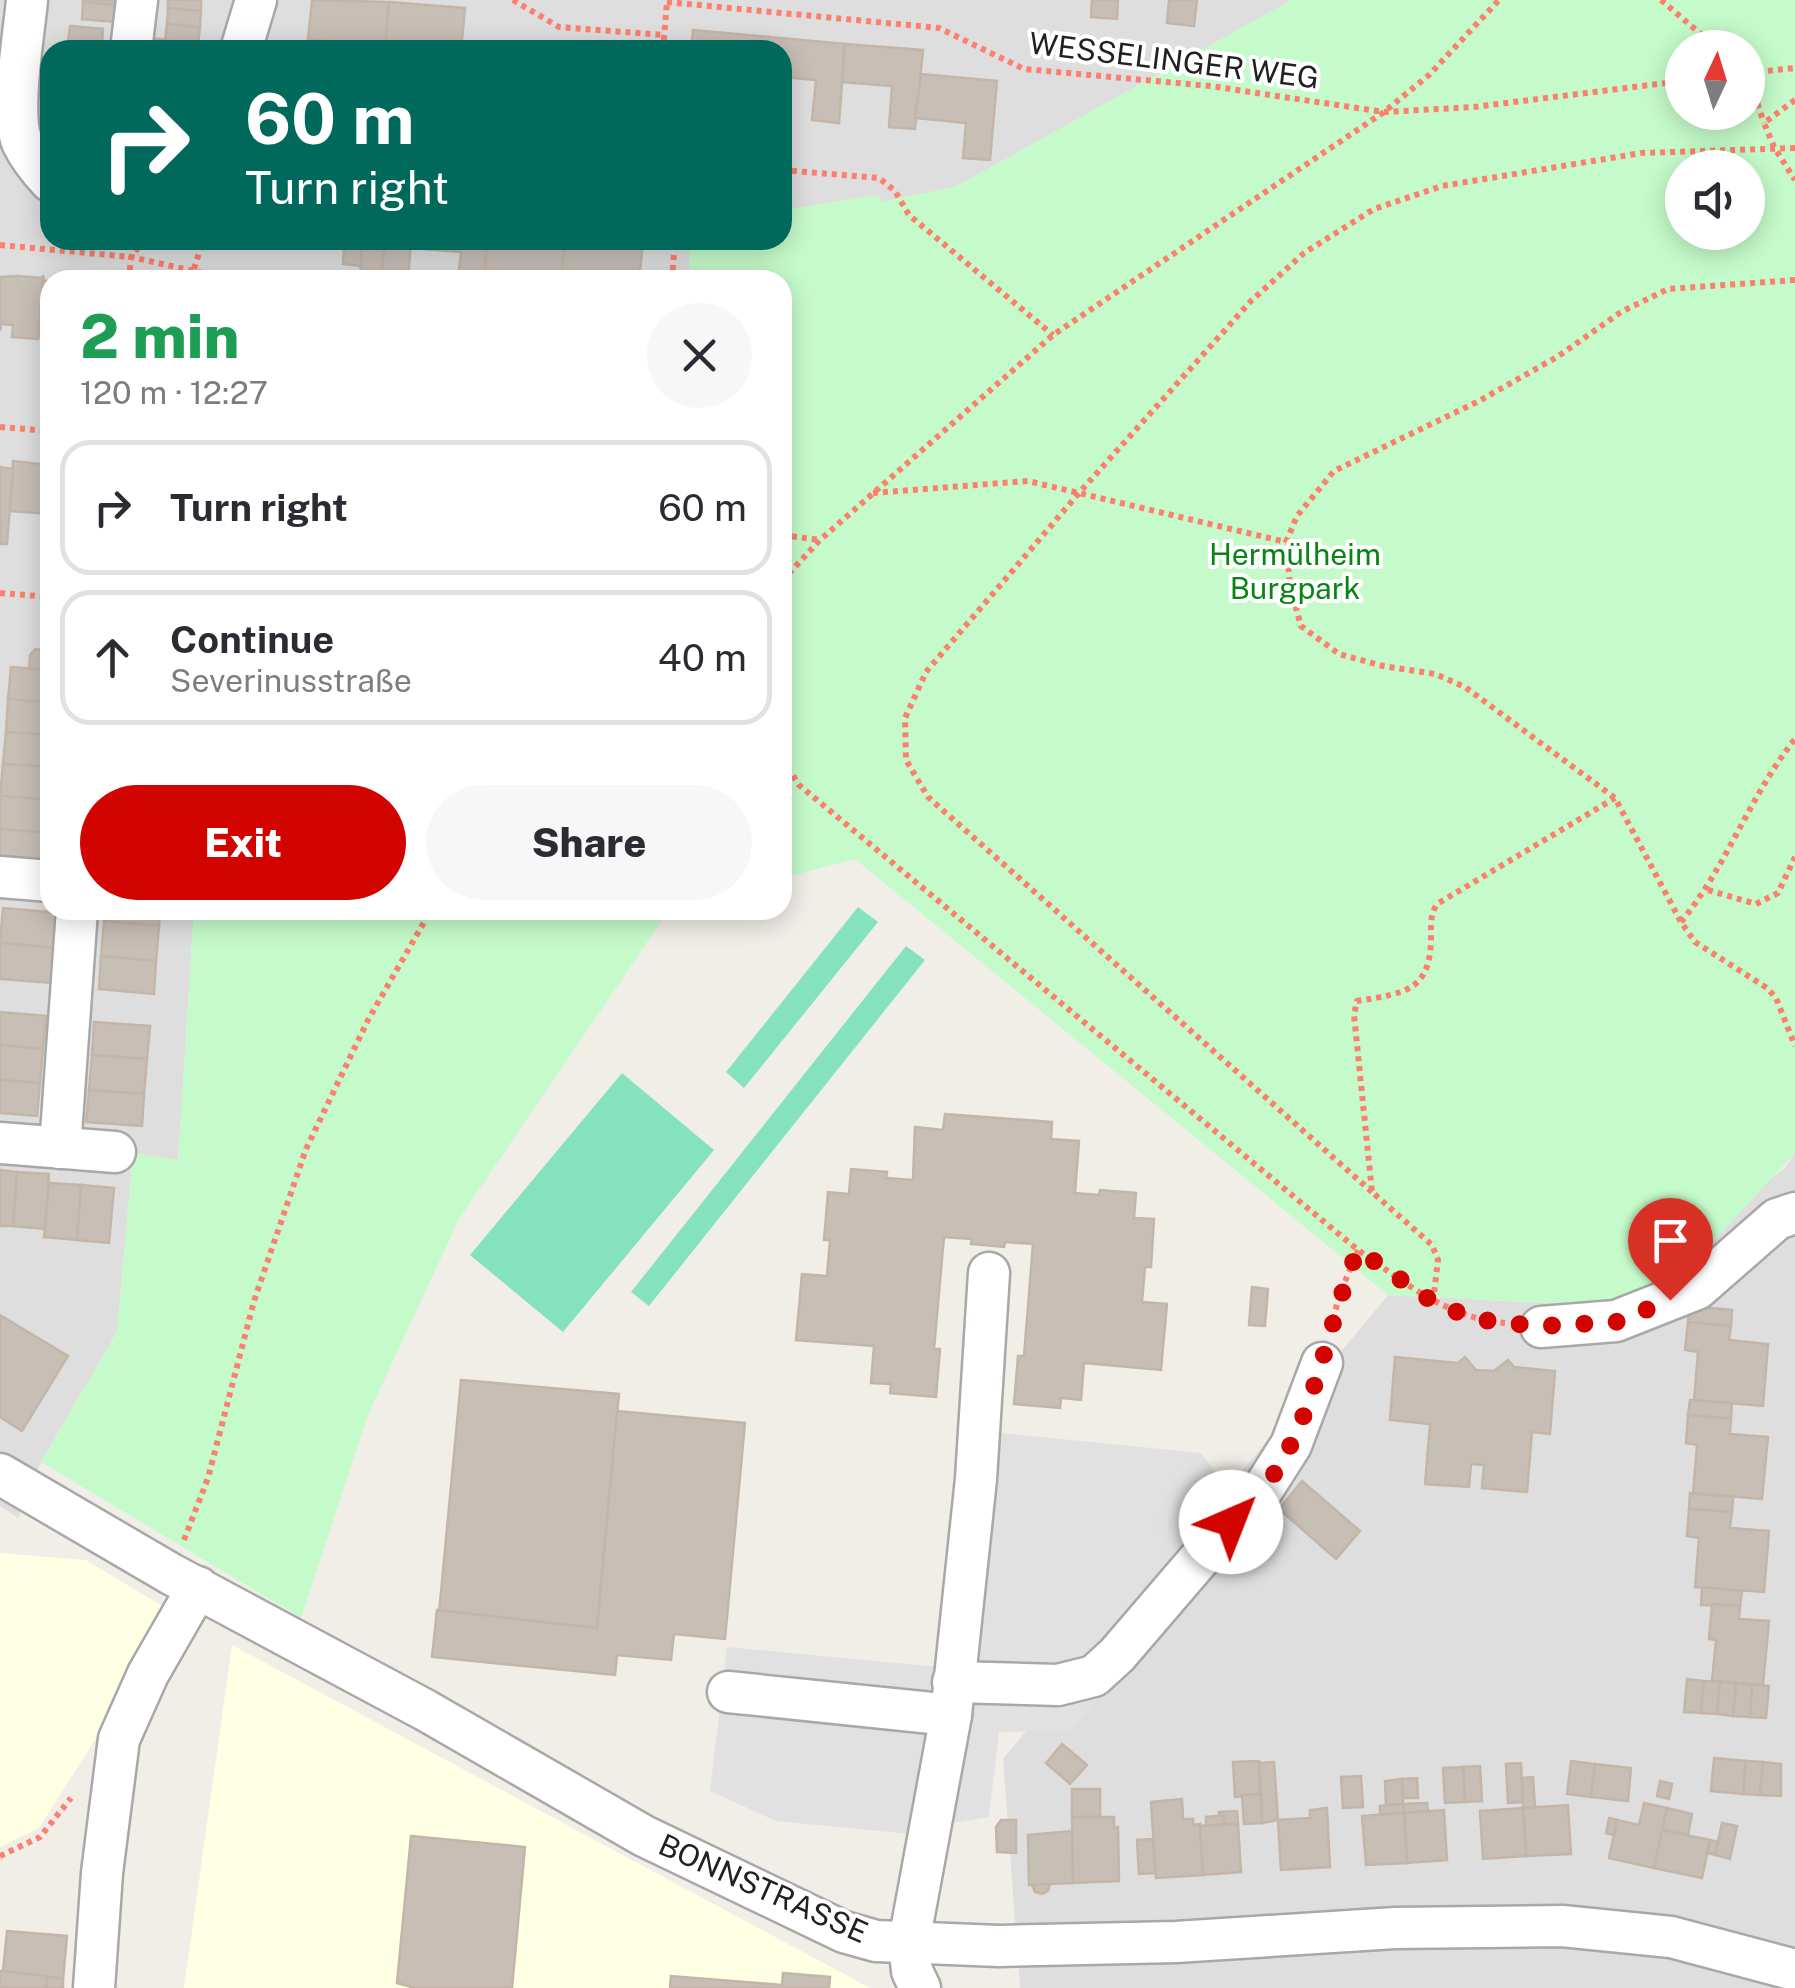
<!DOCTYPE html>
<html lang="en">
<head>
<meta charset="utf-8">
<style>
  body { margin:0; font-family:"Public Sans",sans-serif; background:#f7f7f7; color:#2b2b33; height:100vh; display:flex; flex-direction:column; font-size:38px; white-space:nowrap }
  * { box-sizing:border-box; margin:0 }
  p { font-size:32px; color:#7c7c81 }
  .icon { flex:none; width:55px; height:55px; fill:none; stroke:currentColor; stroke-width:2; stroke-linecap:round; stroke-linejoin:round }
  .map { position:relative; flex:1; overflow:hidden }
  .details { position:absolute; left:40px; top:270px; width:752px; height:650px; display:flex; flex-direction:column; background:#fff; border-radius:30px; box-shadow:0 5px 25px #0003 }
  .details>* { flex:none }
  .hud { position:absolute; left:40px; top:40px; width:752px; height:210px; border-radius:30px; box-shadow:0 5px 25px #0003; background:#00695c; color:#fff; overflow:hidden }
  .needle { width:65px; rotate:4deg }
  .tools { position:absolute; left:1665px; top:30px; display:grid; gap:20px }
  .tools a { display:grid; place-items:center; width:100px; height:100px; border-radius:50%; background:#fff; box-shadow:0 5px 25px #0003; font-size:50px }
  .pin { position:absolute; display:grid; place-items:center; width:85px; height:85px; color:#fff; margin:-102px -42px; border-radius:50% 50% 50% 0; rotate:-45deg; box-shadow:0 0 10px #0007 }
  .pin .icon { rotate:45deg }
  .me { position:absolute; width:110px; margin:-55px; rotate:44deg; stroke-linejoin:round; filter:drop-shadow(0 0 8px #0008) }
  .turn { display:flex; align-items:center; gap:35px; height:210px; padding:0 40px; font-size:45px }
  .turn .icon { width:130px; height:130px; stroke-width:2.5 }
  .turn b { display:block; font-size:70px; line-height:85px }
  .round { display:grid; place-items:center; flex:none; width:105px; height:105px; border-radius:52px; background:#f7f7f7 }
  .overview { display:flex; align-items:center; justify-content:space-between; height:170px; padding:0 40px }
  h1 { font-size:60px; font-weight:800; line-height:75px; color:#1e9e55 }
  .button { display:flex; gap:20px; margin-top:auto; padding:20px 40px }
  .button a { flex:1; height:115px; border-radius:60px; background:#d20400; color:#fff; font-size:40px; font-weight:800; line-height:115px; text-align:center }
  .button a+a { background:#f7f7f7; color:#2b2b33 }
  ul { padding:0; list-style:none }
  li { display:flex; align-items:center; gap:30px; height:135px; margin:0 20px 15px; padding:0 20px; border:5px solid #e1e1e2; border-radius:30px }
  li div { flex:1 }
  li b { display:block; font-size:38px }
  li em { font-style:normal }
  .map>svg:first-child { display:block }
  .residential { fill:#dfdede }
  .education { fill:#feffe3 }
  .park { fill:#c5fbca; fill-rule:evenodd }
  .pitch { fill:#84e2bf }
  .parking { fill:#e1e1e1 }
  .building { fill:#c7beb6; stroke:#c4b5a9; stroke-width:2.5 }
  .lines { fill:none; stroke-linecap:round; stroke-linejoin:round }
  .minor-casing { stroke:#a8a8a8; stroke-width:45 }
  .path { stroke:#fd7f6d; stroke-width:6; stroke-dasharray:5 5; stroke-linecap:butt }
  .minor { stroke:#fff; stroke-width:40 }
  .route { stroke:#d20400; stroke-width:18; stroke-dasharray:0 32.4 }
  .labels { text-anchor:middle; stroke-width:8; stroke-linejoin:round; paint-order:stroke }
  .street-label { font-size:30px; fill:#212121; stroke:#fff }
  .park-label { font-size:30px; fill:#098516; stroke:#fff }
</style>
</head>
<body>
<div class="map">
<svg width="1795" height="1988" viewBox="0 0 1795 1988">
  <rect width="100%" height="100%" fill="#f1eee8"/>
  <g class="residential">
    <path d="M0 0H1292L955 187 783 222 782 50H50V240H720L701 280H50V910H194L178 1161 133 1154 117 1332 41 1462 18 1518 0 1506Z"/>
    <path d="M1795 1153V1988H1020L1003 1759 1388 1295 1604 1306 1784 1169Z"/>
  </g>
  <g class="education">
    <path d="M0 1553 86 1560 162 1606 107 1721 39 1828 0 1847Z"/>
    <path d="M232 1645 870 1988H184Z"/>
  </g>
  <g class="park">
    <path d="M1292 0H1795V1153L1686 1271 1604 1306 1388 1295 855 859 783 878 782 280H689L690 240H782L783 210 878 195 882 202 955 187ZM1682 48H1748V112H1682ZM1682 168H1748V232H1682Z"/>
    <path d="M194 910H669L459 1219 368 1415 301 1618 41 1462 117 1332 133 1153 178 1160Z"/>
  </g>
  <g class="pitch">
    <path d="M858 907 878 922 744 1088 726 1072Z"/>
    <path d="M906 946 925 960 649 1306 631 1292Z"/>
    <path d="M622 1073 714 1150 563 1332 470 1255Z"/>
  </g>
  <g class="parking">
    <path d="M991 1432 1201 1453 1252 1521 1071 1730 999 1732 989 1817 954 1823Z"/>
    <path d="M727 1647 939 1667 921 1835 776 1821 710 1791Z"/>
  </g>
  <g class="building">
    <path d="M83 0H116V5L83 2Z"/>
    <path d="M168 0H201V11L168 8Z"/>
    <path d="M312 0 389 2 385 50H358L359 44 308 39Z"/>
    <path d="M1092 0H1118L1117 19 1091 17Z"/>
    <path d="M1169 0H1197L1194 26 1167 23Z"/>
    <path d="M83 2 116 5 114 22 82 19Z"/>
    <path d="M389 2 465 8 461 50 385 47Z"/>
    <path d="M168 8 201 11 200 27 167 24Z"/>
    <path d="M167 24 200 27 198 44 165 40Z"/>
    <path d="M70 26 103 29 102 46 68 43Z"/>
    <path d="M693 30 769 37 768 50H691Z"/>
    <path d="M769 37 845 44 839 123 812 120 816 80 782 77V50H768Z"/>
    <path d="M151 38 184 42V50H150Z"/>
    <path d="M68 43 102 46 101 50H68Z"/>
    <path d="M845 44 923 50 915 129 889 127 892 86 842 82Z"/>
    <path d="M921 74 997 81 990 160 963 158 966 123 915 118Z"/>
    <path d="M334 240H411L408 280H381L384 247Z"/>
    <path d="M411 240H487L484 280H458L461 252 411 248Z"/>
    <path d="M487 240H565L561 280 485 274Z"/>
    <path d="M565 240 643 243 639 280H561Z"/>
    <path d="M349 243 362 244 361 266 343 264 344 246Z"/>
    <path d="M362 244 384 247 381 280H360Z"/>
    <path d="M43 275 44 281H50V335L39 334 38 339Z"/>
    <path d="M17 276 43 278 38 339 12 337 13 325 1 324 0 331V277Z"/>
    <path d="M13 461 50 465V514L10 511Z"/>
    <path d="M0 467 13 469 7 544H0Z"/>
    <path d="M35 649 50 651V670L29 668 30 655Z"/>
    <path d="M11 667 50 670V703L8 699Z"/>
    <path d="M8 699 50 703V735L6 732Z"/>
    <path d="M6 732 50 735V767L3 764Z"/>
    <path d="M3 764 50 767V800L0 796Z"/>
    <path d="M0 796 50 800V833L0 829Z"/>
    <path d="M0 829 50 833V860L0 856Z"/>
    <path d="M3 908 59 913 56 948 0 943Z"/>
    <path d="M105 910H160L159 926 104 921Z"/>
    <path d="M104 921 159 926 156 961 101 956Z"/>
    <path d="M0 943 56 948 52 983 0 979Z"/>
    <path d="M101 956 156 961 154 994 99 989Z"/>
    <path d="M0 1012 46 1016 43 1049 0 1045Z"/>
    <path d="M94 1022 150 1026 147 1059 92 1055Z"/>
    <path d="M0 1045 43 1049 40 1083 0 1080Z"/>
    <path d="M92 1055 147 1059 144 1094 89 1090Z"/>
    <path d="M0 1080 40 1083 37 1116 0 1113Z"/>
    <path d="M89 1090 144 1094 142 1126 86 1122Z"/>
    <path d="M945 1114 1052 1122 1051 1139 1079 1141 1075 1193 1099 1195 1100 1190 1136 1193 1134 1218 1154 1219 1151 1267H1145L1142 1302 1167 1304 1161 1370 1084 1363 1081 1400 1061 1398 1060 1408 1014 1404 1018 1356H1024L1033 1244 1005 1242 1004 1247 971 1244 972 1239 944 1237 934 1349H940L936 1397 890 1393 891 1384 871 1383 874 1346 796 1340 802 1274 827 1276 830 1240H824L828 1192 849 1194 851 1169 887 1172 886 1178 913 1180 915 1127 943 1130Z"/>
    <path d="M0 1170 17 1172 13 1226H0Z"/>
    <path d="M17 1172 49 1174 45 1229 13 1226Z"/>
    <path d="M49 1183 81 1185 77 1240 44 1237Z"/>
    <path d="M81 1185 114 1188 109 1243 77 1240Z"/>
    <path d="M1252 1287 1268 1289 1265 1326 1249 1325Z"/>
    <path d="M1689 1306 1732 1310 1731 1326 1688 1322Z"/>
    <path d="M0 1315 68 1356 22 1431 0 1417Z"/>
    <path d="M1688 1322 1731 1326 1729 1340 1768 1344 1763 1406 1694 1400 1698 1352 1685 1350Z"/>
    <path d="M1395 1357 1458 1363 1465 1357 1476 1370 1494 1371 1508 1360 1514 1367 1555 1371 1550 1434 1532 1432 1527 1492 1482 1488 1484 1465 1471 1464 1469 1487 1425 1484 1430 1424 1390 1420Z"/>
    <path d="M461 1380 619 1394 597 1628 439 1613Z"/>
    <path d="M1690 1400 1732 1403 1731 1419 1688 1415Z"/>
    <path d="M617 1411 745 1423 725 1639 674 1634 671 1660 617 1655 615 1675 432 1657 437 1610 597 1628Z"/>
    <path d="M1688 1415 1731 1419 1730 1434 1768 1437 1762 1499 1693 1493 1697 1445 1686 1443Z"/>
    <path d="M1302 1481 1360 1531 1336 1559 1279 1509Z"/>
    <path d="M1690 1493 1733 1497 1732 1512 1689 1509Z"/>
    <path d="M1689 1509 1732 1512 1730 1528 1769 1531 1764 1592 1695 1587 1699 1538 1687 1536Z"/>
    <path d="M1702 1587 1742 1591 1740 1606 1701 1605Z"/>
    <path d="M1712 1604 1740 1606 1739 1619 1769 1621 1763 1685 1712 1681 1716 1640 1709 1639Z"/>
    <path d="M1687 1679 1704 1681 1701 1713 1684 1712Z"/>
    <path d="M1704 1681 1720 1682 1717 1714 1701 1713Z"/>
    <path d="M1720 1682 1736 1683 1733 1716 1717 1714Z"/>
    <path d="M1736 1683 1752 1685 1750 1717 1733 1716Z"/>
    <path d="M1752 1685 1769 1686 1766 1718 1750 1717Z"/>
    <path d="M1062 1744 1087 1765 1070 1784 1046 1763Z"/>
    <path d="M1714 1758 1746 1761 1743 1794 1711 1791Z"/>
    <path d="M1259 1761 1261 1794 1235 1797 1233 1762Z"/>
    <path d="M1571 1761 1595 1764 1591 1797 1567 1794Z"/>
    <path d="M1746 1761 1763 1762 1760 1795 1743 1794Z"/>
    <path d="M1274 1762 1278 1820 1262 1823 1259 1763Z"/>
    <path d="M1763 1762 1781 1764V1796L1760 1795Z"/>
    <path d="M1521 1763 1523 1802 1508 1803 1506 1764Z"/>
    <path d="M1595 1764 1631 1768 1628 1801 1591 1797Z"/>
    <path d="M1480 1766 1482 1801 1465 1802 1463 1767Z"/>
    <path d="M1463 1767 1465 1802 1445 1803 1443 1768Z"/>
    <path d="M1361 1776 1363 1807 1343 1808 1341 1777Z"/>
    <path d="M1533 1777 1535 1807 1523 1808 1522 1778Z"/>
    <path d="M1417 1778 1418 1798H1403L1402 1779Z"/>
    <path d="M1402 1779 1403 1804 1386 1805 1385 1781Z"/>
    <path d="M1660 1781 1672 1784 1669 1799 1657 1796Z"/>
    <rect x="1072" y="1789" width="28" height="28"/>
    <path d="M1261 1794 1262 1823 1244 1824 1242 1795Z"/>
    <path d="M1182 1799 1183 1819H1193V1825L1200 1824 1203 1875 1156 1878 1151 1802Z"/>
    <path d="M1427 1803 1428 1811 1404 1813 1403 1804Z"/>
    <path d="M1644 1803 1667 1808 1654 1868 1609 1858 1617 1820 1639 1825Z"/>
    <path d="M1403 1804 1404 1813 1380 1815V1806Z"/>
    <path d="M1568 1805 1571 1854 1526 1856 1523 1808Z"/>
    <path d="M1327 1808 1330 1867 1281 1870 1278 1820 1310 1818V1810Z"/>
    <path d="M1523 1808 1526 1856 1483 1859 1480 1811Z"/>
    <path d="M1667 1808 1692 1814 1688 1835 1662 1830Z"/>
    <path d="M1444 1810 1447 1860 1407 1863 1404 1813Z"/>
    <path d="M1237 1811 1238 1824H1224V1816H1219V1812Z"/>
    <path d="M1404 1813 1407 1863 1366 1865 1362 1816Z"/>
    <path d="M1219 1816H1224V1824L1206 1826V1817Z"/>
    <path d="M1072 1817H1114V1828L1118 1827 1119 1881 1073 1883Z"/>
    <path d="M1609 1818 1617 1820 1614 1835 1606 1833Z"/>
    <path d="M1001 1820H1016V1853L997 1852 996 1827Z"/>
    <path d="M1722 1823 1737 1826 1730 1859 1715 1855Z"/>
    <path d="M1238 1824 1241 1872 1203 1875 1200 1826Z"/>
    <path d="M1662 1830 1710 1840 1702 1878 1654 1868Z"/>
    <path d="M1072 1831 1073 1883 1029 1885 1028 1835Z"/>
    <path d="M411 1836 525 1847 512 1988H415L397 1983Z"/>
    <path d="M1153 1839 1155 1873 1139 1874 1137 1840Z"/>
    <path d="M1710 1840 1718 1842 1715 1855 1708 1853Z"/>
    <path d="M1050 1884 1048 1891 1042 1894 1035 1892 1032 1885Z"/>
    <path d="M7 1931 67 1936 63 1979 3 1971Z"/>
    <path d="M0 1971 47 1976 46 1988H0Z"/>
    <path d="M783 1973 830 1977 829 1988H670L671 1976 782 1985Z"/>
    <path d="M47 1977 63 1979V1988H46Z"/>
  </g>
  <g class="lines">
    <defs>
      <g id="minor">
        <path d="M27 0C24 33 10 114 22 142 29 157 39 169 50 181"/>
        <path d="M131 50 137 0"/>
        <path d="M241 50 256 0"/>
        <path d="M0 877 50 881"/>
        <path d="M0 1143 115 1152"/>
        <path d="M60 1148 77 910"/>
        <path d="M1541 1327 1616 1321 1697 1289 1777 1219 1795 1213"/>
        <path d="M0 1474 171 1574 425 1710 644 1836 844 1932 876 1941 999 1946 1176 1942 1395 1928 1562 1926 1671 1937 1795 1970"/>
        <path d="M953 1682 1058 1685 1094 1676 1117 1655 1231 1522 1263 1489 1291 1445 1322 1363"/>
        <path d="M728 1692 951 1715"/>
        <path d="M94 1988 102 1873 119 1739 148 1674 198 1587"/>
        <path d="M920 1988 912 1971 909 1942 951 1715 976 1479 989 1273"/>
      </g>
    </defs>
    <use href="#minor" class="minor-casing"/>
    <g class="path">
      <path d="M513 0 559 27 664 35"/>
      <path d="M1661 0 1717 48"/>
      <path d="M667 2 939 28 1024 69 1210 86 1384 112 1474 107 1682 81"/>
      <path d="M663 50 667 1"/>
      <path d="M1748 73 1795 68"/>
      <path d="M1748 75 1764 123"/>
      <path d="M1795 100 1764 123 1774 147 1795 180"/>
      <path d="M782 170 879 178 895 191 909 215 1053 335"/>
      <path d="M0 245 131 257 234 280"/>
      <path d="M194 269 203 240"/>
      <path d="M129 280 131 257 144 240"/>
      <path d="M672 280 675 240"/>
      <path d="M1795 280 1668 289 1621 312 1557 357 1479 401 1334 471 1297 516 1286 542 1290 585 1301 626 1339 654 1383 666 1435 674 1465 687 1588 778 1615 798 1681 922 1695 942 1767 988 1776 998 1795 1046"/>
      <path d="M0 427 50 431"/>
      <path d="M873 493 1028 481 1286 542"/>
      <path d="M782 535 820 540"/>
      <path d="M782 581 820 540 1053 335 1384 112 1429 75 1499 0"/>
      <path d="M0 593 50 597"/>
      <path d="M782 759 799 785 1358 1250C1404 1282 1447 1318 1505 1323"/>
      <path d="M1708 890 1756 904 1778 893 1795 857"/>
      <path d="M1681 922C1727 866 1749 797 1795 739"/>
      <path d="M1372 1192 928 797 906 760 905 718 926 672 1079 493 1251 301 1304 253 1374 209 1442 186 1641 153 1795 148"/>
      <path d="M1433 1302 1438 1260 1432 1245 1372 1192 1354 1015 1357 1001C1406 993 1431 991 1431 936 1431 924 1430 915 1437 904L1615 798"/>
      <path d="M1331 1329 1339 1296 1358 1250"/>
      <path d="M184 1540 208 1478 254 1301 306 1149 368 1020 431 910"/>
      <path d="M0 1856 40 1837 71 1798"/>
    </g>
    <use href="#minor" class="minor"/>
  </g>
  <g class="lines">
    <path class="route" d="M1231 1522C1241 1511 1254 1500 1264 1488 1317 1419 1325 1328 1358 1250L1433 1302 1467 1316 1494 1322 1541 1326 1616 1322 1670 1300"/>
  </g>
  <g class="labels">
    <g class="street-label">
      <text transform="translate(1174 61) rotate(7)" y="10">WESSELINGER WEG</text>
      <text transform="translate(763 1889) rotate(24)" y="10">BONNSTRASSE</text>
    </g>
    <g class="park-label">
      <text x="1295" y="565">Hermülheim<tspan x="1295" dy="34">Burgpark</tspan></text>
    </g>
  </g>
</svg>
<div class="tools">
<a><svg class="needle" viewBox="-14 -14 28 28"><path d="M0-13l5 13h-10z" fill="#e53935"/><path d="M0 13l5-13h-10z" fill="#7c7c81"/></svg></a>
<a><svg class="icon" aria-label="sound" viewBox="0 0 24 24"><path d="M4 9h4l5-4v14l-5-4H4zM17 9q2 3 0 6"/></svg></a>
</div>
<div class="pin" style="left:1670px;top:1300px;background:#d93025"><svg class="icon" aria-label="arrive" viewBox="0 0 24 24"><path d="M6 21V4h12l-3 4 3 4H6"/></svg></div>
<svg class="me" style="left:1231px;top:1522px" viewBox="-20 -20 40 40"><circle r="19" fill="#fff"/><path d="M0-13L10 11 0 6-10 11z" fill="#d20400"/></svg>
<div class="hud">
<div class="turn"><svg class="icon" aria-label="right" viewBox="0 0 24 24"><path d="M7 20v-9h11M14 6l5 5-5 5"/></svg><div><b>60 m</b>Turn right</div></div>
</div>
<section class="details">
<div class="overview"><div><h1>2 min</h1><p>120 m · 12:27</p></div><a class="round"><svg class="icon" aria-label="close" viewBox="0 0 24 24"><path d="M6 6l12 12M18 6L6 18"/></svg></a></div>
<ul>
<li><svg class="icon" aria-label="right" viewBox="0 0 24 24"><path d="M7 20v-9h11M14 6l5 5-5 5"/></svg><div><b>Turn right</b></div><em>60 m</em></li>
<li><svg class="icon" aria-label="ahead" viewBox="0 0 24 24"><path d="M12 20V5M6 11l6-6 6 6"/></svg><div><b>Continue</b><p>Severinusstraße</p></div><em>40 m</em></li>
</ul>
<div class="button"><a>Exit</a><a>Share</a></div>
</section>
</div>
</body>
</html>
